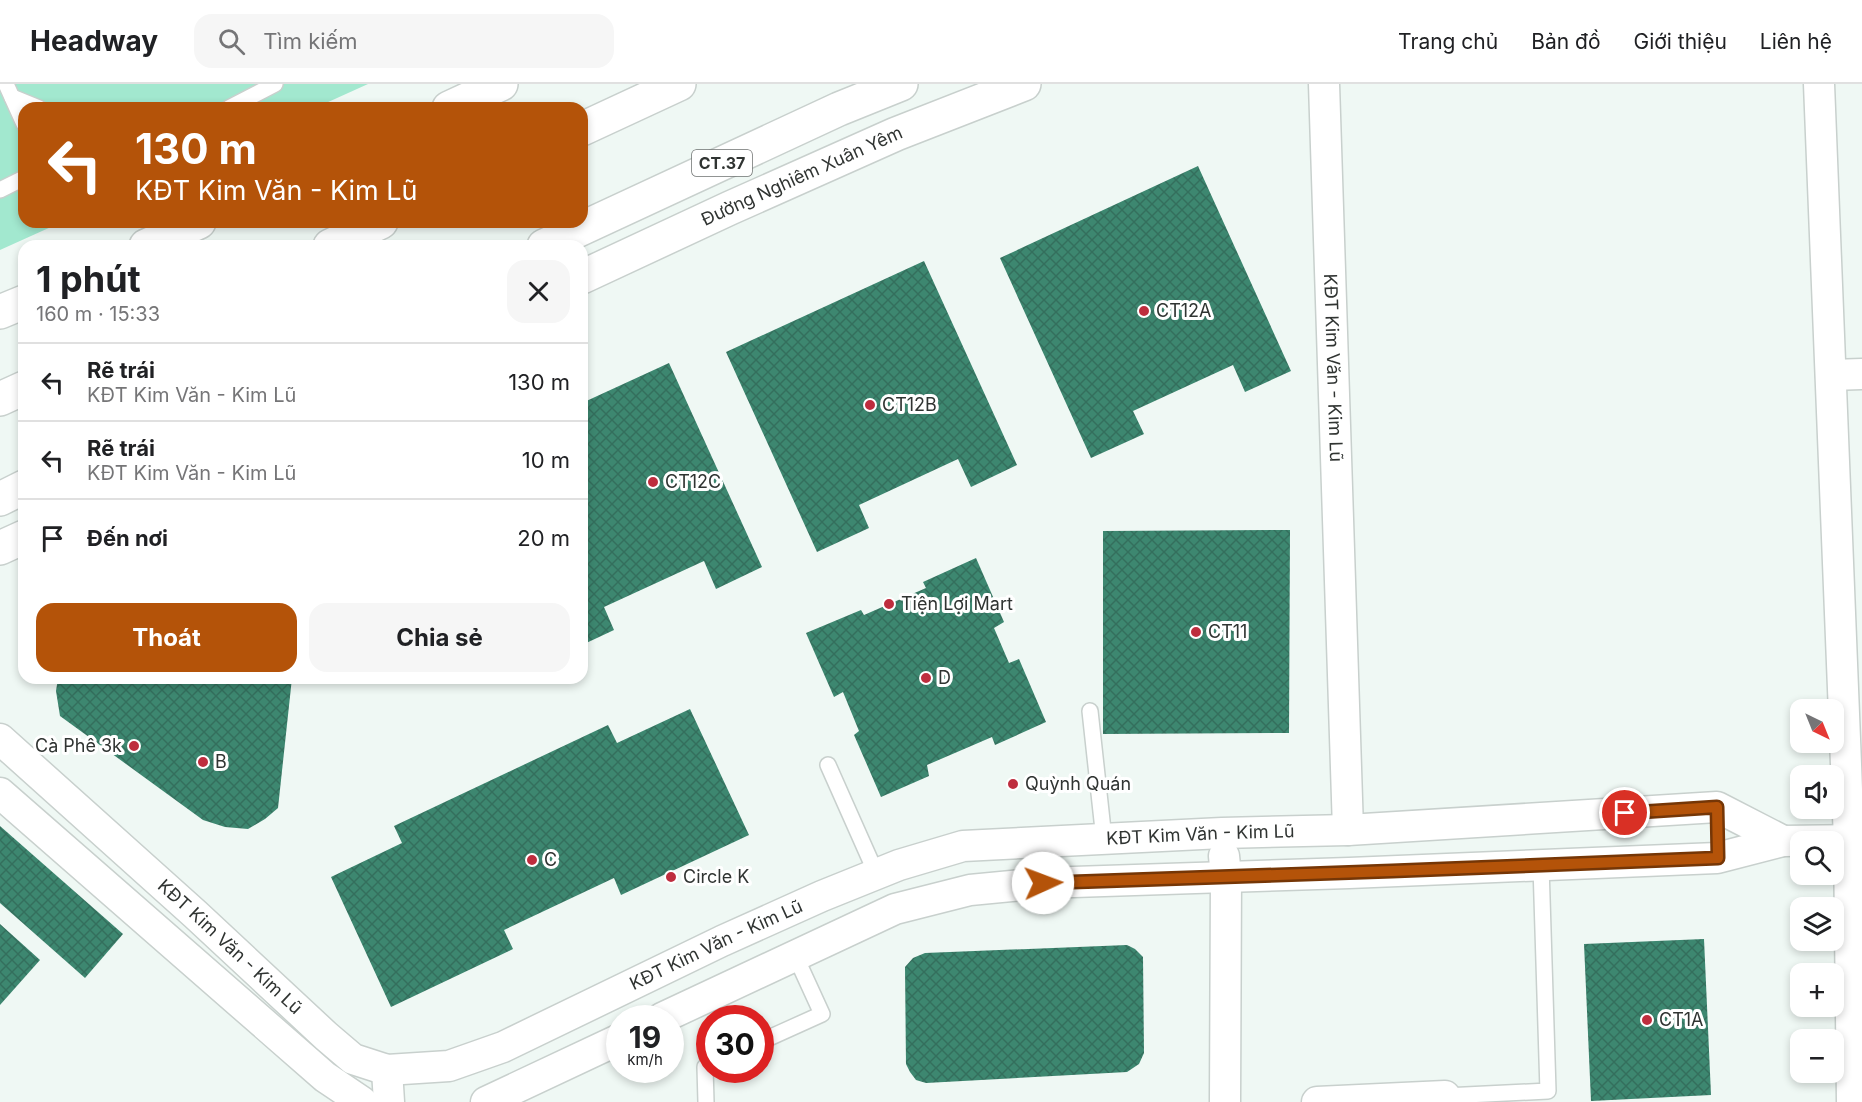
<!DOCTYPE html>
<html lang="vi">
<head>
<meta charset="utf-8">
<style>
  body { margin:0; font-family:Inter,sans-serif; background:#f6f6f6; color:#202124; height:100vh; display:flex; flex-direction:column; font-size:22px; white-space:nowrap }
  * { box-sizing:border-box; margin:0 }
  p { font-size:20px; color:#757577 }
  .icon { flex:none; width:33px; height:33px; fill:none; stroke:currentColor; stroke-width:2; stroke-linecap:round; stroke-linejoin:round }
  .map { position:relative; flex:1; overflow:hidden }
  .details { position:absolute; left:18px; top:156px; width:570px; height:444px; display:flex; flex-direction:column; background:#fff; border-radius:18px; box-shadow:0 3px 9px #0003 }
  .details>* { flex:none }
  .guide { position:absolute; left:18px; top:18px; width:570px; height:126px; border-radius:18px; box-shadow:0 3px 9px #0003; background:#b45309; color:#fff; overflow:hidden }
  .needle { width:39px; rotate:137deg }
  .controls { position:absolute; left:1790px; top:615px; display:grid; gap:12px }
  .controls a { display:grid; place-items:center; width:54px; height:54px; border-radius:12px; background:#fff; box-shadow:0 3px 9px #0003; font-size:30px }
  .speed { position:absolute; left:606px; top:921px; display:flex; gap:12px; font-size:30px; font-weight:700; text-align:center }
  .speed>* { display:grid; place-content:center; width:78px; height:78px; border-radius:50%; background:#fff; box-shadow:0 3px 9px #0003; line-height:1 }
  .speed small { font-size:15px; font-weight:400 }
  .speed .limit { border:9px solid #d22; background:#fff; color:#111 }
  .pin { position:absolute; display:grid; place-items:center; width:51px; height:51px; color:#fff; margin:-26px; border:3px solid #fff; border-radius:50%; box-shadow:0 2px 6px #0007 }
  .me { position:absolute; width:66px; margin:-33px; rotate:88deg; stroke-linejoin:round; filter:drop-shadow(0 0 4px #0008) }
  .turn { display:flex; align-items:center; gap:21px; height:126px; padding:0 18px; font-size:27px }
  .turn .icon { width:78px; height:78px; stroke-width:2.5 }
  .turn b { display:block; font-size:42px; line-height:51px }
  .round { display:grid; place-items:center; flex:none; width:63px; height:63px; border-radius:18px; background:#f6f6f6 }
  .overview { display:flex; align-items:center; justify-content:space-between; height:102px; padding:0 18px }
  h1 { font-size:36px; font-weight:700; line-height:45px }
  .button { display:flex; gap:12px; margin-top:auto; padding:12px 18px }
  .button a { flex:1; height:69px; border-radius:18px; background:#b45309; color:#fff; font-size:24px; font-weight:700; line-height:69px; text-align:center }
  .button a+a { background:#f6f6f6; color:#202124 }
  ul { padding:0; list-style:none }
  li { display:flex; align-items:center; gap:18px; height:78px; padding:0 18px; border-top:2px solid #e0e0e0 }
  li div { flex:1 }
  li b { display:block; font-size:22px }
  li em { font-style:normal }
  header { display:flex; align-items:center; gap:36px; box-sizing:border-box; height:84px; padding:0 30px; background:#fff; border-bottom:2px solid #e0e0e0 }
  header strong { font-size:28px }
  nav { display:flex; gap:33px; margin-inline-start:auto; font-size:21px }
  .search { width:420px; height:54px; background:#f6f6f6; display:flex; align-items:center; gap:15px; box-sizing:border-box; padding:0 21px; border-radius:18px; color:#757577; font-size:22px }
  .map>svg:first-child { display:block }
  .grass { fill:#a2e8cf }
  .building { fill:url(#building-cross-hatch) }
  .lines { fill:none; stroke-linecap:round; stroke-linejoin:round }
  .service-casing { stroke:#c8d0cd; stroke-width:18 }
  .minor-casing { stroke:#c8d0cd; stroke-width:33 }
  .primary-casing { stroke:#c8d0cd; stroke-width:36 }
  .motorway-casing { stroke:#c8d0cd; stroke-width:36 }
  .service { stroke:#fff; stroke-width:15 }
  .minor { stroke:#fff; stroke-width:30 }
  .primary { stroke:#fff; stroke-width:33 }
  .motorway { stroke:#fff; stroke-width:33 }
  .route-casing { stroke:#753606; stroke-width:15 }
  .route { stroke:#b45309; stroke-width:10 }
  .poi-dot { fill:#be2d3e; stroke:#fff; stroke-width:2 }
  .labels { text-anchor:middle; stroke-width:6; stroke-linejoin:round; paint-order:stroke }
  .shield { fill:#fff; stroke:#6e7170; stroke-width:1.5 }
  .shield-label { font-size:16px; font-weight:bold; fill:#303432 }
  .street-label { font-size:18px; fill:#303432; stroke:#fff }
  .poi-label { font-size:18px; fill:#303432; stroke:#fff; text-anchor:start }
</style>
</head>
<body>
<header>
<strong>Headway</strong>
<div class="search"><svg class="icon" aria-label="search" viewBox="0 0 24 24"><circle cx="10" cy="10" r="6"/><path d="M15 15l6 6"/></svg>Tìm kiếm</div>
<nav><a>Trang chủ</a><a>Bản đồ</a><a>Giới thiệu</a><a>Liên hệ</a></nav>
</header>
<div class="map">
<svg width="1862" height="1018" viewBox="0 0 1862 1018">
  <defs>
    <pattern id="building-cross-hatch" width="8" height="8" patternUnits="userSpaceOnUse" patternTransform="scale(1.5)"><rect width="8" height="8" fill="#3d8770"/><path d="M0 0l8 8M0 8l8-8" fill="none" stroke="#346f5d"/></pattern>
  </defs>
  <rect width="100%" height="100%" fill="#eff8f4"/>
  <path class="grass" d="M0 0H368L315 24H24V138H62L0 166Z"/>
  <g class="building">
    <path d="M1198 82 1291 287 1245 308 1233 281 1133 327 1144 350 1091 374 1000 174Z"/>
    <path d="M924 177 1017 381 971 403 958 375 859 421 869 444 817 468 726 268Z"/>
    <path d="M669 279 762 483 716 505 704 477 604 523 614 546 582 561V319Z"/>
    <path d="M1290 446 1289 649 1103 650V447Z"/>
    <path d="M976 474 1004 538 994 544 1009 579 1019 575 1046 638 995 661 992 653 927 681 929 692 881 713 854 651 859 647 843 608 834 613 806 549 861 526 864 531 926 504 923 498Z"/>
    <path d="M58 594H292L278 724 265 735 248 745 225 743 203 736 60 632 56 607Z"/>
    <path d="M690 625 749 751 621 811 614 794 504 846 513 865 391 923 331 793 402 759 394 742 608 641 617 659Z"/>
    <path d="M0 742 123 850 85 894 0 819Z"/>
    <path d="M0 840 40 876 0 921Z"/>
    <path d="M1704 855 1711 1011 1591 1017 1584 860Z"/>
    <path d="M1127 861 1135 865 1143 873 1144 969 1139 980 1127 988 926 999 916 996 910 988 906 980 905 883 913 874 925 869Z"/>
  </g>
  <g class="lines">
    <defs>
      <g id="service">
        <path d="M6 0 24 40"/>
        <path d="M12 13 39 24"/>
        <path d="M229 24 275 0"/>
        <path d="M0 106 24 94"/>
        <path d="M1090 627 1104 755"/>
        <path d="M828 681 876 789"/>
        <path d="M760 958 822 930 795 871"/>
        <path d="M1445 1012 1548 1007 1541 782"/>
        <path d="M706 1018 705 983 710 981"/>
      </g>
      <g id="minor">
        <path id="s1" d="M1324 0 1348 746"/>
        <path d="M1819 0 1849 756 1852 1018"/>
        <path d="M1831 291 1862 290"/>
        <path id="s2" d="M0 655 195 830 326 952 353 975 387 986 449 982 503 963 722 857 822 812 899 781 963 762 1222 749 1348 746 1717 723 1783 757"/>
        <path d="M0 709 325 993 362 1018"/>
        <path d="M1224 772 1226 792 1225 1018"/>
        <path d="M662 934 895 825 970 806 1043 799 1349 789 1717 774 1783 757 1862 756"/>
        <path d="M387 986 389 1018"/>
        <path d="M486 1018 620 955"/>
        <path d="M1317 1018 1445 1012 1446 1018"/>
      </g>
      <g id="primary">
        <path d="M449 24 501 0"/>
        <path d="M146 162 199 138"/>
        <path id="s3" d="M582 193 730 124 896 50 1024 0"/>
        <path d="M0 228 24 218"/>
        <path d="M0 464 24 453"/>
      </g>
      <g id="motorway">
        <path d="M582 45 679 0"/>
        <path d="M330 162 381 138"/>
        <path d="M544 162 839 25 901 0"/>
        <path d="M0 315 24 304"/>
        <path d="M0 415 24 403"/>
      </g>
    </defs>
    <use href="#service" class="service-casing"/>
    <use href="#minor" class="minor-casing"/>
    <use href="#primary" class="primary-casing"/>
    <use href="#motorway" class="motorway-casing"/>
    <use href="#service" class="service"/>
    <use href="#minor" class="minor"/>
    <use href="#primary" class="primary"/>
    <use href="#motorway" class="motorway"/>
  </g>
  <g class="lines">
    <defs>
      <path id="route" d="M1043 799 1392 787 1718 774 1717 723 1625 729"/>
    </defs>
    <use href="#route" class="route-casing"/>
    <use href="#route" class="route"/>
  </g>
  <g class="poi-dot">
    <circle cx="1144" cy="227" r="6"/>
    <circle cx="870" cy="321" r="6"/>
    <circle cx="653" cy="398" r="6"/>
    <circle cx="889" cy="520" r="6"/>
    <circle cx="1196" cy="548" r="6"/>
    <circle cx="926" cy="594" r="6"/>
    <circle cx="134" cy="662" r="6"/>
    <circle cx="203" cy="678" r="6"/>
    <circle cx="1013" cy="700" r="6"/>
    <circle cx="532" cy="776" r="6"/>
    <circle cx="671" cy="793" r="6"/>
    <circle cx="1647" cy="936" r="6"/>
  </g>
  <g class="labels">
    <rect class="shield" x="692" y="66" width="60" height="26" rx="4.5"/>
    <g class="shield-label">
      <text x="722" y="85">CT.37</text>
    </g>
    <g class="street-label">
      <text dy="6" stroke="none"><textPath href="#s3" startOffset="242">Đường Nghiêm Xuân Yêm</textPath></text>
      <text dy="6" stroke="none"><textPath href="#s1" startOffset="284">KĐT Kim Văn - Kim Lũ</textPath></text>
      <text dy="6" stroke="none"><textPath href="#s2" startOffset="1372">KĐT Kim Văn - Kim Lũ</textPath></text>
      <text dy="6" stroke="none"><textPath href="#s2" startOffset="868">KĐT Kim Văn - Kim Lũ</textPath></text>
      <text dy="6" stroke="none"><textPath href="#s2" startOffset="310">KĐT Kim Văn - Kim Lũ</textPath></text>
    </g>
    <g class="poi-label">
      <text x="1156" y="233">CT12A</text>
      <text x="882" y="327">CT12B</text>
      <text x="665" y="404">CT12C</text>
      <text x="901" y="526">Tiện Lợi Mart</text>
      <text x="1208" y="554">CT11</text>
      <text x="938" y="600">D</text>
      <text x="122" y="668" text-anchor="end">Cà Phê 3k</text>
      <text x="215" y="684">B</text>
      <text x="1025" y="706">Quỳnh Quán</text>
      <text x="544" y="782">C</text>
      <text x="683" y="799">Circle K</text>
      <text x="1659" y="942">CT1A</text>
    </g>
  </g>
</svg>
<div class="controls">
<a><svg class="needle" viewBox="-14 -14 28 28"><path d="M0-13l5 13h-10z" fill="#e53935"/><path d="M0 13l5-13h-10z" fill="#757577"/></svg></a>
<a><svg class="icon" aria-label="sound" viewBox="0 0 24 24"><path d="M4 9h4l5-4v14l-5-4H4zM17 9q2 3 0 6"/></svg></a>
<a><svg class="icon" aria-label="search" viewBox="0 0 24 24"><circle cx="10" cy="10" r="6"/><path d="M15 15l6 6"/></svg></a>
<a><svg class="icon" aria-label="layers" viewBox="0 0 24 24"><path d="M12 4l9 5-9 5-9-5zM3 14l9 5 9-5"/></svg></a>
<a>+</a>
<a>−</a>
</div>
<div class="speed"><div>19<small>km/h</small></div><div class="limit">30</div></div>
<div class="pin" style="left:1625px;top:729px;background:#d93025"><svg class="icon" aria-label="arrive" viewBox="0 0 24 24"><path d="M6 21V4h12l-3 4 3 4H6"/></svg></div>
<svg class="me" style="left:1043px;top:799px" viewBox="-20 -20 40 40"><circle r="19" fill="#fff"/><path d="M0-13L10 11 0 6-10 11z" fill="#b45309"/></svg>
<div class="guide">
<div class="turn"><svg class="icon" aria-label="left" viewBox="0 0 24 24"><path d="M17 20v-9H6M10 6l-5 5 5 5"/></svg><div><b>130 m</b>KĐT Kim Văn - Kim Lũ</div></div>
</div>
<section class="details">
<div class="overview"><div><h1>1 phút</h1><p>160 m · 15:33</p></div><a class="round"><svg class="icon" aria-label="close" viewBox="0 0 24 24"><path d="M6 6l12 12M18 6L6 18"/></svg></a></div>
<ul>
<li><svg class="icon" aria-label="left" viewBox="0 0 24 24"><path d="M17 20v-9H6M10 6l-5 5 5 5"/></svg><div><b>Rẽ trái</b><p>KĐT Kim Văn - Kim Lũ</p></div><em>130 m</em></li>
<li><svg class="icon" aria-label="left" viewBox="0 0 24 24"><path d="M17 20v-9H6M10 6l-5 5 5 5"/></svg><div><b>Rẽ trái</b><p>KĐT Kim Văn - Kim Lũ</p></div><em>10 m</em></li>
<li><svg class="icon" aria-label="arrive" viewBox="0 0 24 24"><path d="M6 21V4h12l-3 4 3 4H6"/></svg><div><b>Đến nơi</b></div><em>20 m</em></li>
</ul>
<div class="button"><a>Thoát</a><a>Chia sẻ</a></div>
</section>
</div>
</body>
</html>
